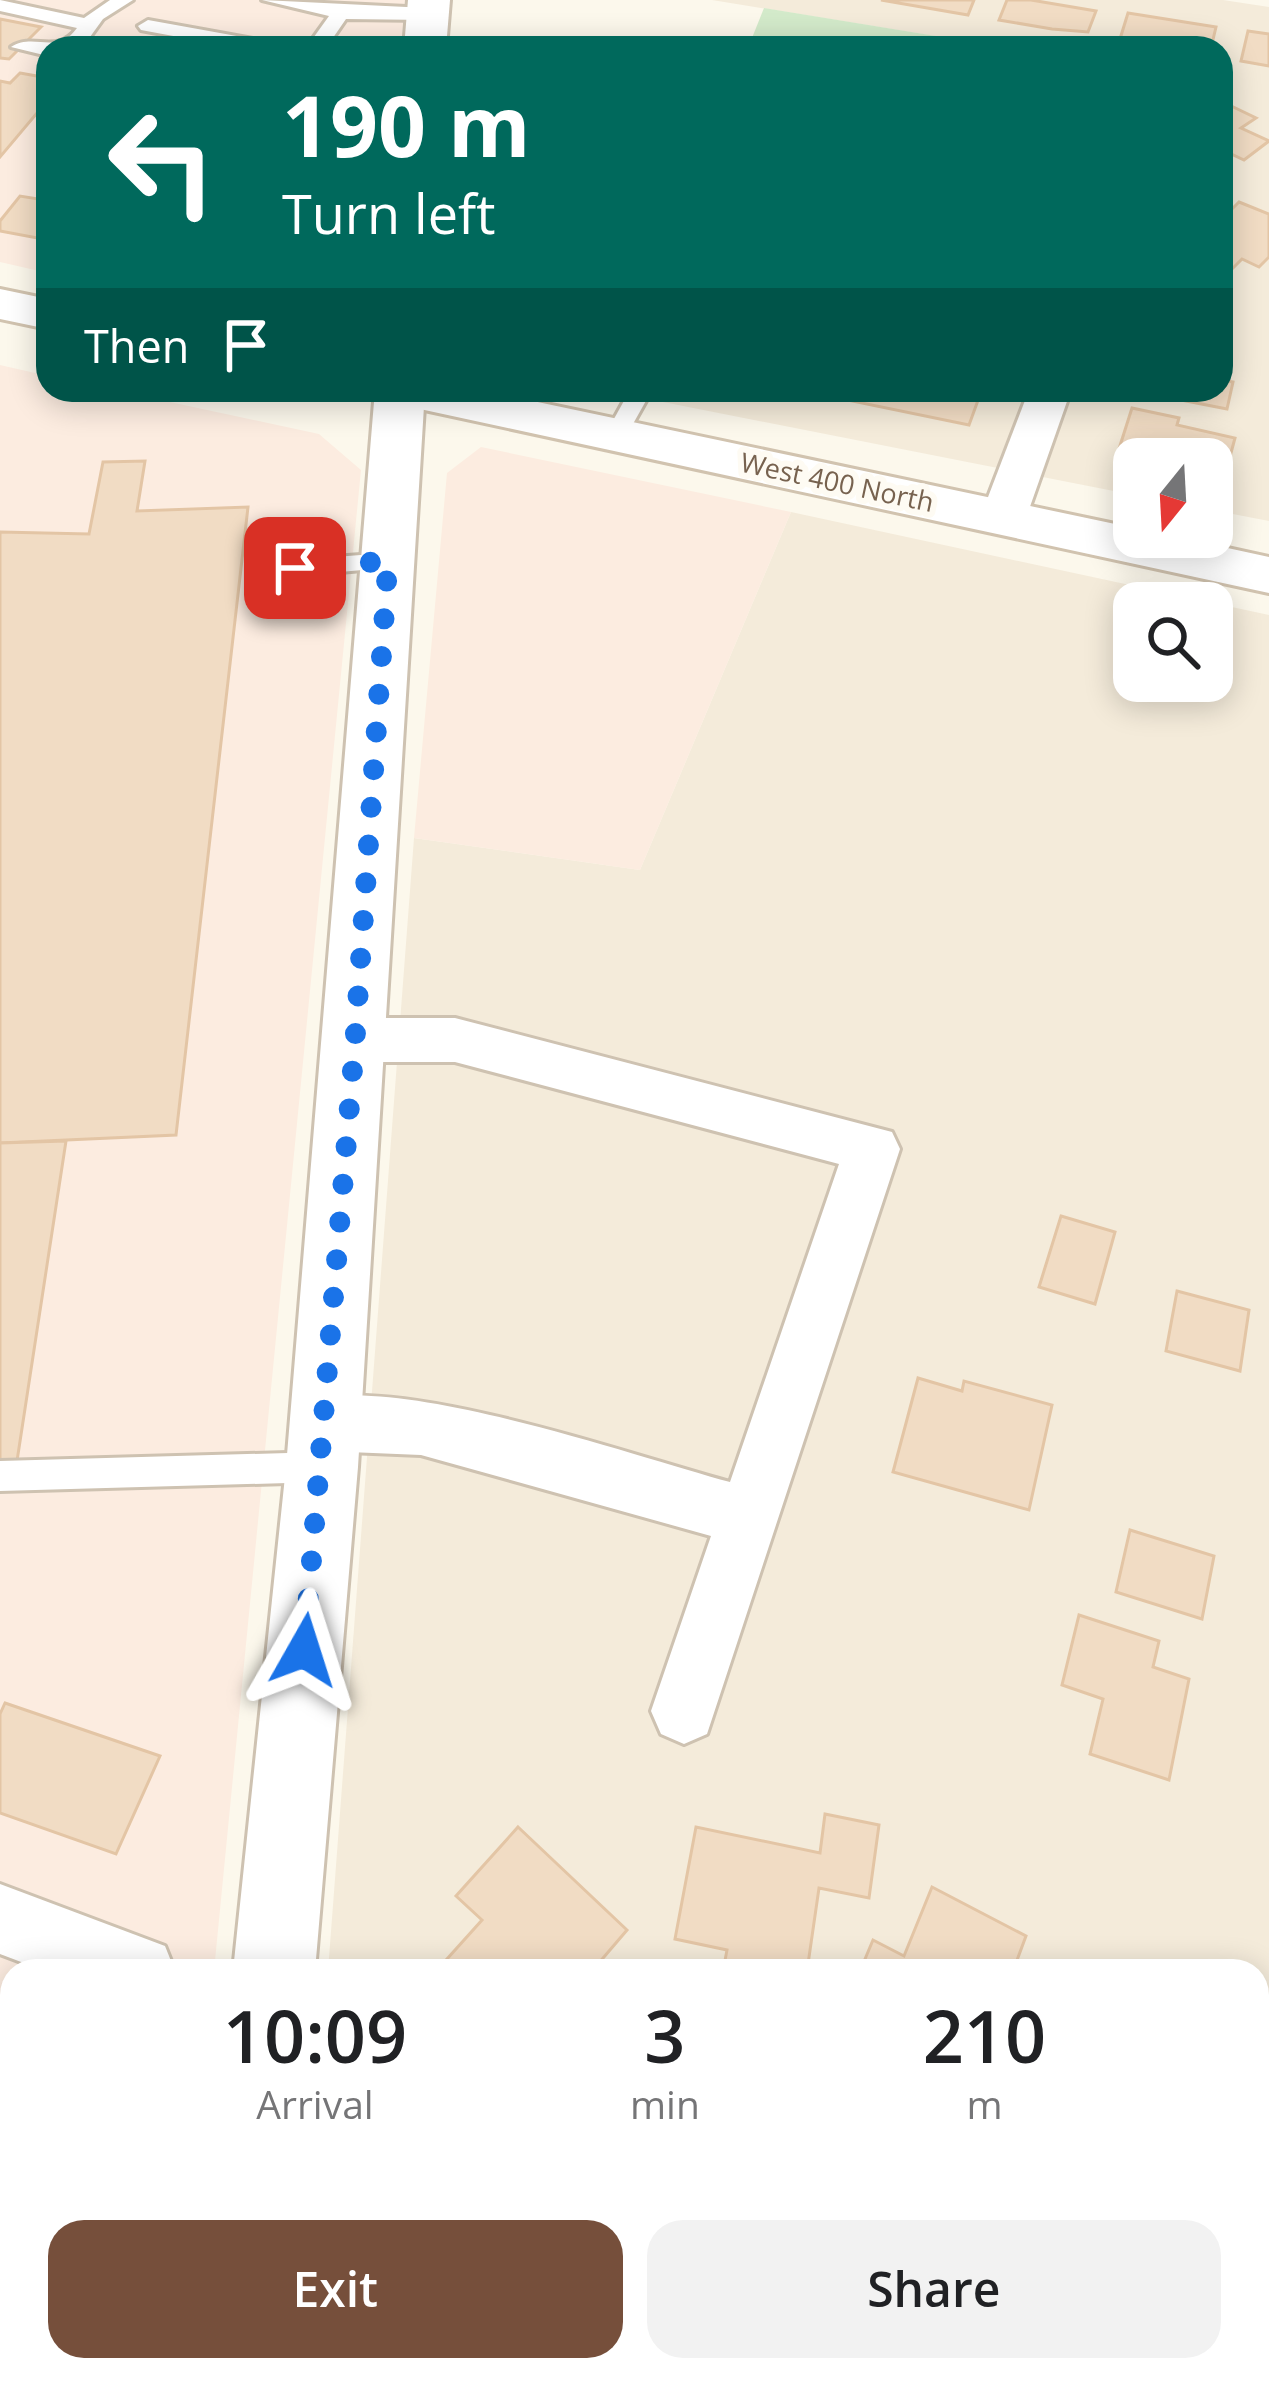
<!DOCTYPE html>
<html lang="en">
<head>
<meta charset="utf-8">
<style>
  body { margin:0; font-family:"Open Sans",sans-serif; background:#f2f2f2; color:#202124; height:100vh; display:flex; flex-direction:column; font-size:45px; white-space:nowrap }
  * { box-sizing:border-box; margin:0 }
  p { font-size:39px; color:#757577 }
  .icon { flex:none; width:66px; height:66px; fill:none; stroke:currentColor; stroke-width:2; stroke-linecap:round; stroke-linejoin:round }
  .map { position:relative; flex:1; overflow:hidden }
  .drawer { position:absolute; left:0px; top:1959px; width:1269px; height:423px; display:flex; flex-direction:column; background:#fff; border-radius:36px 36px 0 0; box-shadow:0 6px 30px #0003 }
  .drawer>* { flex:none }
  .top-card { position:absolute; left:36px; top:36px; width:1197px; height:366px; border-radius:36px; box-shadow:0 6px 30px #0003; background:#00695c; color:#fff; overflow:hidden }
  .needle { width:78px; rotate:198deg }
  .fabs { position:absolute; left:1113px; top:438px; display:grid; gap:24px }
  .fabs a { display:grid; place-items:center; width:120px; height:120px; border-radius:24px; background:#fff; box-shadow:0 6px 30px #0003; font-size:60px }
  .pin { position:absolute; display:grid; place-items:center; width:102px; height:102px; color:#fff; margin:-51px; border-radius:24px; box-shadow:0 6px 18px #0006 }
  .me { position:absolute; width:132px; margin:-66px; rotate:6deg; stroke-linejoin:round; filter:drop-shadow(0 0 9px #0008) }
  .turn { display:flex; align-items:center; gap:42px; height:252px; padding:0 48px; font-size:54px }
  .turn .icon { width:156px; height:156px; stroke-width:2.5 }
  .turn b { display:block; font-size:84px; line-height:102px }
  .then { display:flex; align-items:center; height:114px; padding:0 48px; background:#0003; gap:24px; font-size:45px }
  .eta { display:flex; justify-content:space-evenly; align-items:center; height:204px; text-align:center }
  .eta b { font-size:72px; font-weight:600; line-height:84px }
  .primary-button { display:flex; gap:24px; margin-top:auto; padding:24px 48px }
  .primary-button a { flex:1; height:138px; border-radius:36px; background:#764f3b; color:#fff; font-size:48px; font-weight:600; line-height:138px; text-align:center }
  .primary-button a+a { background:#f2f2f2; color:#202124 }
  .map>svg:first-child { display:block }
  .residential { fill:#f4ebda; fill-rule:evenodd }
  .commercial { fill:#fcece0 }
  .green { fill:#d3eaca }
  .building { fill:#f1dcc4; stroke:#e3c5a5; stroke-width:3 }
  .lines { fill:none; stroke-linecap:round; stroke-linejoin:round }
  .service-casing { stroke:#cec2b1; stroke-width:6 }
  .minor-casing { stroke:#cec2b1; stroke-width:6 }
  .tertiary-casing { stroke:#cec2b1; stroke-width:6 }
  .secondary-casing { stroke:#d1c3af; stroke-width:6 }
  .service { fill:#fff; fill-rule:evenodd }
  .minor { fill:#fff; fill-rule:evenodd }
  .tertiary { fill:#fff; fill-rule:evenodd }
  .secondary { fill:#fff; fill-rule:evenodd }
  .route { stroke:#1a73e8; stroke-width:21; stroke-dasharray:0 37.8 }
  .labels { text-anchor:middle; stroke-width:12; stroke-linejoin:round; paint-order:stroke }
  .far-street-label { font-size:27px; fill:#77624f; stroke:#fefbf3 }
</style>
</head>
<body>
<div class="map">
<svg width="1269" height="2381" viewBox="0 0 1269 2381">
  <rect width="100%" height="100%" fill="#fcf8ec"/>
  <g class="residential">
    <path d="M712 0H1223L1269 7V521L1212 510V459H1134V495L663 402 669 390H1221V48H983L984 44Z"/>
    <path d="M791 512 1269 615V2381H297V2370H1257V1971H328L414 838 640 870ZM1134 603H1212V681H1134Z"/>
  </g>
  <g class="commercial">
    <path d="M0 0H405L401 48H48V273L0 262Z"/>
    <path d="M0 365 48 376V390H114L319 434 361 470 214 1971H12V2370H179L178 2381H0Z"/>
    <path d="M481 447 791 512 640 870 414 838 447 473Z"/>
  </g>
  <path class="green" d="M764 8 985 44 983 48H748Z"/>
  <g class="building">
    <path d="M881 0H974L968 15Z"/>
    <path d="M1007 0H1031L1096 11 1088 32 1052 29 999 20Z"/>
    <path d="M1128 13 1216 27 1211 48 1120 39Z"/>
    <path d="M0 19 41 27 9 59 0 58Z"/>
    <path d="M1248 31 1269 34V66L1241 61Z"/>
    <path d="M20 73 48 78V100L0 157V81L10 83Z"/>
    <path d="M1225 103 1256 118 1241 128 1269 141 1244 160 1221 149Z"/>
    <path d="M48 195V240L0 231V221L20 196 44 200Z"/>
    <path d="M1239 202 1269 214V257L1259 267 1242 259 1227 274 1221 271V220Z"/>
    <path d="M1221 380 1233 382 1227 409 1176 399 1178 390H1221Z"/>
    <path d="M857 390H969L981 392 969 425 852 401Z"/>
    <path d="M1132 408 1179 418 1177 425 1235 438 1225 475 1212 473V459H1150L1118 452Z"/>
    <path d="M145 461 137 511 248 507 176 1135 0 1143V532L89 534 103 462Z"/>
    <path d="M66 1141 17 1461H0V1143Z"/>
    <path d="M1061 1216 1115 1232 1095 1304 1039 1287Z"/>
    <path d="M1177 1291 1249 1310 1240 1371 1166 1351Z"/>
    <path d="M918 1378 962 1391 964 1381 1052 1405 1029 1510 893 1472Z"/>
    <path d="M1130 1530 1214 1556 1202 1619 1116 1592Z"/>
    <path d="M1079 1615 1159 1641 1153 1667 1189 1679 1169 1780 1090 1754 1103 1699 1062 1685Z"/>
    <path d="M5 1703 160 1756 116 1854 0 1813V1714Z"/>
    <path d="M825 1814 879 1825 869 1898 819 1888 807 1971H723L727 1950 675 1939 696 1827 820 1853Z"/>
    <path d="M518 1827 627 1930 592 1971H459L447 1959 482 1920 456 1896Z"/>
    <path d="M932 1887 1026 1936 1013 1971H860L873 1940 904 1956Z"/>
    <path d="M0 2064 12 2068V2197L0 2192Z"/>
    <rect x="416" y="2370" width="118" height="11"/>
    <path d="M947 2370H1094L1098 2372 1096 2381H945Z"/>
  </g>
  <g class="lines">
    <defs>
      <g id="service">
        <path d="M0 0 84 18 110 0H133L103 19 82 48H48V56L11 47C34 32 57 56 77 28L0 11Z"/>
        <path d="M262 0 427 8 436 14 427 20 346 19 326 48H306L329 16Z"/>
        <path d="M148 20 270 42 280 48H238L141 30 138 26Z"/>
        <path d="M630 390H652L624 440H608L605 435Z"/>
        <path d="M387 553 396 555V567L295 576 283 568 295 560Z"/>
        <path d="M322 1452 334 1456 338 1467 334 1478 322 1482 0 1491V1461Z"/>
      </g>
      <g id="minor">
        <path d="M1029 390H1071L1026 518 1019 529 1003 533 987 529 980 518Z"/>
        <path d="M355 1018H455L892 1132 900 1149 707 1734 684 1744 661 1734 651 1711 711 1536 421 1455 325 1451 303 1443 294 1423 303 1403C390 1370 633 1456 730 1482L839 1164 455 1062H355L336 1056 328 1040 336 1024Z"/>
        <path d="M0 1884 165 1946 175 1971H45L0 1954Z"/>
        <path d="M0 2285 12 2289V2367L0 2363Z"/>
        <path d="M78 2370H180L175 2381H83Z"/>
        <rect x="682" y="2370" width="78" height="11"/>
      </g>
      <g id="tertiary">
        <path d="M408 0H450L446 48H404Z"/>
        <path d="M375 390H425L358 1467 315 1971H233L286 1467Z"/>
        <path d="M205 2370H295L294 2381H204Z"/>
      </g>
      <g id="secondary">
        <path d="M0 289 48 299V329L0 319Z"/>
        <path d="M381 390H481L1134 528V537H1177L1269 557V593L406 406 388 401Z"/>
      </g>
    </defs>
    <use href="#service" class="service-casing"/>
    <use href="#minor" class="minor-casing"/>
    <use href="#tertiary" class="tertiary-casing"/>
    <use href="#secondary" class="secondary-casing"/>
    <use href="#service" class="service"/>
    <use href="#minor" class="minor"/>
    <use href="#tertiary" class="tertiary"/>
    <use href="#secondary" class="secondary"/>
  </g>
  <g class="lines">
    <path class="route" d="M295 568 388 561 355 1040 304 1650"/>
  </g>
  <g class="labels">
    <g class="far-street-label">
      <text transform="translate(837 483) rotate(12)" y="9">West 400 North</text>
    </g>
  </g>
</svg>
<div class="fabs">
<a><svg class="needle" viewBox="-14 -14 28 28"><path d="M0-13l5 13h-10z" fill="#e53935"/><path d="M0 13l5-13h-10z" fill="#757577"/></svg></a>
<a><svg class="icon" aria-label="search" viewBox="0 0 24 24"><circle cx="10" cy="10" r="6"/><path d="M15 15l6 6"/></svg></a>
</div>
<div class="pin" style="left:295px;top:568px;background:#d93025"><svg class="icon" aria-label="arrive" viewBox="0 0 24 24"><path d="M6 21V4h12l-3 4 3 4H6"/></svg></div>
<svg class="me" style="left:304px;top:1650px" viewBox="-20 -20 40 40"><path d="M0-17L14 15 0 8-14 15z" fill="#1a73e8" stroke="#fff" stroke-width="4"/></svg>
<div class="top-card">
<div class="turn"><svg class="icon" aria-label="left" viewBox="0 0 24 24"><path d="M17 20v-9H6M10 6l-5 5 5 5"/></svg><div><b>190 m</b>Turn left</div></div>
<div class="then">Then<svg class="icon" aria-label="arrive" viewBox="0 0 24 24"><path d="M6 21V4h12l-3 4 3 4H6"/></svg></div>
</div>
<section class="drawer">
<div class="eta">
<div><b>10:09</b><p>Arrival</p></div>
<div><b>3</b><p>min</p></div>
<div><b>210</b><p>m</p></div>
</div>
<div class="primary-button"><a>Exit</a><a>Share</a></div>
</section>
</div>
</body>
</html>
